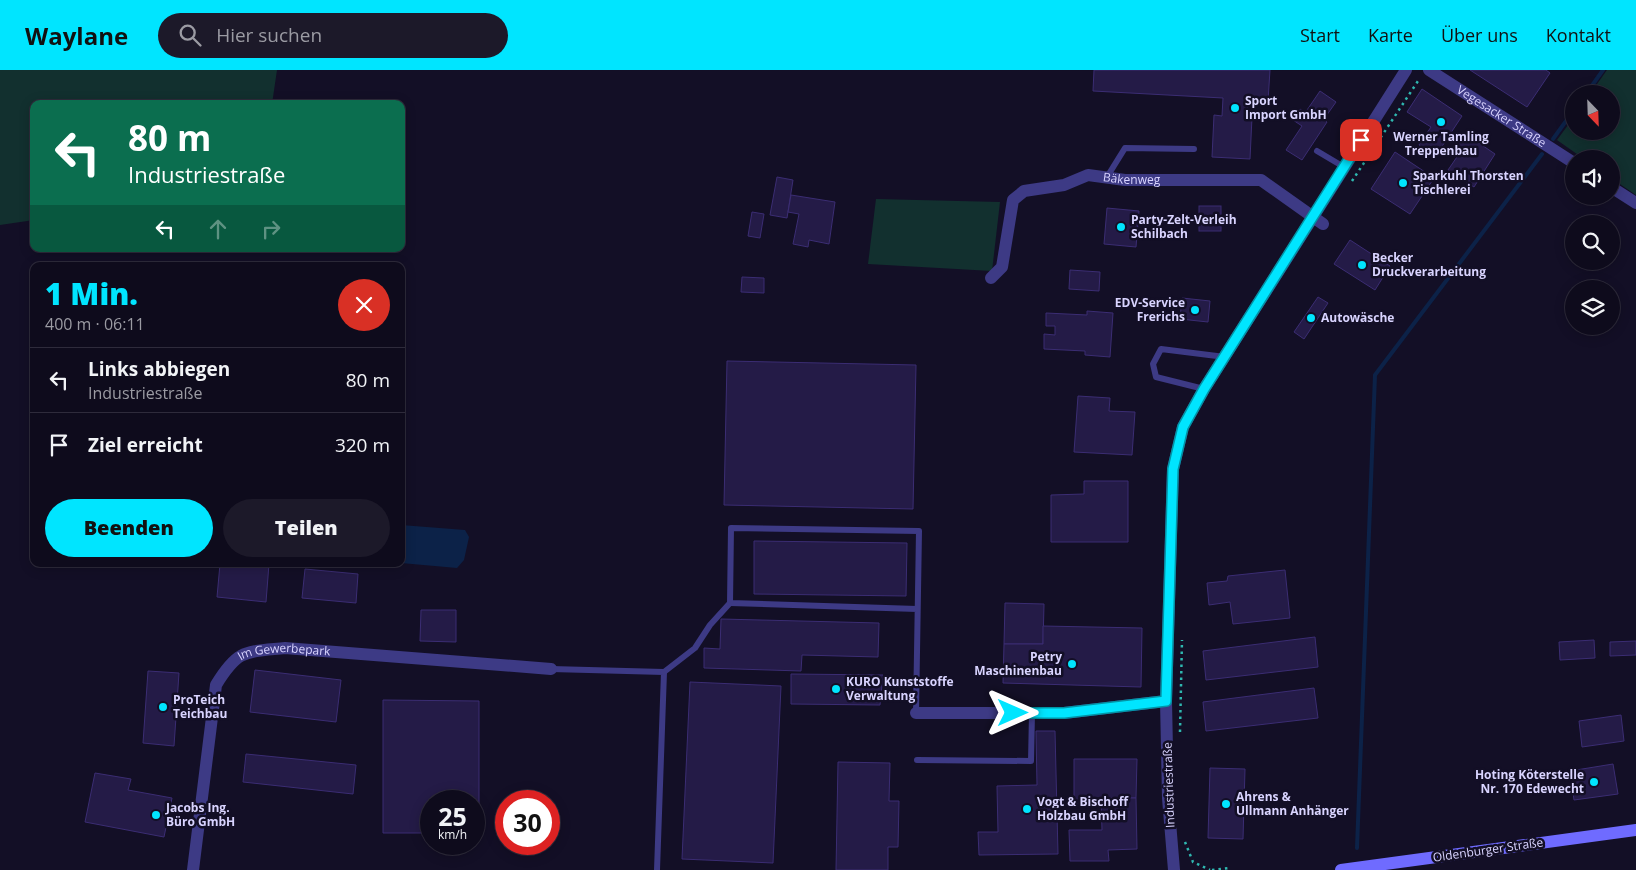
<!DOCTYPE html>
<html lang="de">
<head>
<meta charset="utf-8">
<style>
  body { margin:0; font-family:"Open Sans",sans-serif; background:#1c1929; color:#f1f3f6; height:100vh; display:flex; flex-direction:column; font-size:19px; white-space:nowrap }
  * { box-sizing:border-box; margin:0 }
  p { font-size:16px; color:#9b9ba3 }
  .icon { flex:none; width:28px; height:28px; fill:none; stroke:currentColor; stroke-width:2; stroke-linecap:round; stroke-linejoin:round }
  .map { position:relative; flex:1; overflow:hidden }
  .sheet { position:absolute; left:30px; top:192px; width:375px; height:305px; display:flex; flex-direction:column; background:#0e0b1c; border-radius:10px; box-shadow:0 2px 12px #0003,0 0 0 1px #2e2b3b }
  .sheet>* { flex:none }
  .top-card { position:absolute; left:30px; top:30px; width:375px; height:152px; border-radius:10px; box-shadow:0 2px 12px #0003,0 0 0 1px #2e2b3b; background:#0b6e4f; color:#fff; overflow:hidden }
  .needle { width:32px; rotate:157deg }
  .tools { position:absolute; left:1565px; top:15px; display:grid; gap:10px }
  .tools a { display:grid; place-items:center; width:55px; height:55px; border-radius:50%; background:#0e0b1c; box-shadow:0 2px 12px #0003,0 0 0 1px #2e2b3b; font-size:25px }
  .speed { position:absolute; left:420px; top:720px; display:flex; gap:10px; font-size:25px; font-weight:700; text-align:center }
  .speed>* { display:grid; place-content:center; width:65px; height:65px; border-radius:50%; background:#0e0b1c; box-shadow:0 2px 12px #0003,0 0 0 1px #2e2b3b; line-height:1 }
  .speed small { font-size:12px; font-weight:400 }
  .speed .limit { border:8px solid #d22; background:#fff; color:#111 }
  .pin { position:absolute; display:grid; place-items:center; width:42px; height:42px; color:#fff; margin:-21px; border-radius:10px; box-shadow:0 2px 8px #0006 }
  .me { position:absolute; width:55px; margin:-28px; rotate:90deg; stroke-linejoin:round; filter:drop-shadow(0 0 4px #0008) }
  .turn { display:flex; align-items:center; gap:18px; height:105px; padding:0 15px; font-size:22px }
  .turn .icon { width:65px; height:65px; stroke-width:2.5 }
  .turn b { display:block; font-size:35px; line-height:42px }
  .lanes { display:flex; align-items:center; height:48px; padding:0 15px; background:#0003; justify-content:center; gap:25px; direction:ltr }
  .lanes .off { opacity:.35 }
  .round { display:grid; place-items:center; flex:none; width:52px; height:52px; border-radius:26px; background:#1c1929 }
  .head { display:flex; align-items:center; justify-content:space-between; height:85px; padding:0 15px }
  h1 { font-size:30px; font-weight:800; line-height:38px; color:#00e5ff }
  .button { display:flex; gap:10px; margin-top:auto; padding:10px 15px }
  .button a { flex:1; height:58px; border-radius:30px; background:#00e5ff; color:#111; font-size:20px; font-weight:800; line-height:58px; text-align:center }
  .button a+a { background:#1c1929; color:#f1f3f6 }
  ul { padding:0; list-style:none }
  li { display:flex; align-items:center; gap:15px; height:65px; padding:0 15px; border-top:1px solid #2e2b3b }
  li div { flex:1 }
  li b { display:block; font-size:19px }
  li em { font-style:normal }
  header { display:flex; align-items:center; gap:30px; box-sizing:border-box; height:70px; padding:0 25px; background:#00e5ff; color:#111 }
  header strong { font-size:24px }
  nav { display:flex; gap:28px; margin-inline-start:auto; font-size:18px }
  .search { width:350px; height:45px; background:#1c1929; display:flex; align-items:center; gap:12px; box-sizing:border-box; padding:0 18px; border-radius:28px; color:#9b9ba3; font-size:19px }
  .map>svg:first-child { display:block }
  .green { fill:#12302f }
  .water { fill:#0c2248 }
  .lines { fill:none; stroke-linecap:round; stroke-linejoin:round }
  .stream { stroke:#0c2248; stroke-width:4 }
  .building { fill:#241b47; stroke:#3b2d73 }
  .path { stroke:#2fb8b0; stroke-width:2.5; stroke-dasharray:2.5 4; stroke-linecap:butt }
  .lane { stroke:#3d3a85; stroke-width:6 }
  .street { stroke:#3d3a85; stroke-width:12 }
  .secondary { stroke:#6f6bff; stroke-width:12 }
  .route-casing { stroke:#0095a6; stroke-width:12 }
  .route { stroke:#00e5ff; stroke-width:9 }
  .poi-dot { fill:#00e5ff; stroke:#130f26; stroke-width:2 }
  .labels { text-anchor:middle; stroke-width:5; stroke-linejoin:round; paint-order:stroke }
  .poi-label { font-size:12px; font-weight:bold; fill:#d9d4ff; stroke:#130f26; text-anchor:start }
  .street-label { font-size:12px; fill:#d9d4ff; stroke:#130f26 }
</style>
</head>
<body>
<header>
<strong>Waylane</strong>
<div class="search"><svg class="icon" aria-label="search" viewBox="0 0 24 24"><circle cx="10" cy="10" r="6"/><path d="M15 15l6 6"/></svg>Hier suchen</div>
<nav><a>Start</a><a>Karte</a><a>Über uns</a><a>Kontakt</a></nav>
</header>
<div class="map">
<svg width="1636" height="800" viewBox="0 0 1636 800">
  <rect width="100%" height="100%" fill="#130f26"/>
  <g class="green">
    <path d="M0 0H277L272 34H34V150L0 155Z"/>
    <path d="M1607 0H1636V125L1611 108V89H1584L1557 70 1574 47V61H1611V24H1590Z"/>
    <path d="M876 129 1000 132 992 201 868 194Z"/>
  </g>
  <path class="water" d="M401 455 465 460 469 467 464 490 457 498 401 493Z"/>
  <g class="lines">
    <g class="stream">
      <path d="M1586 24 1603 0"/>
      <path d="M1553 69 1574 40"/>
      <path d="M1357 778 1375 305 1542 84"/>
    </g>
  </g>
  <g class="building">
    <path d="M1094 0H1270L1268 31 1248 30 1247 47H1252L1250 89 1212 87 1214 45 1222 46 1223 28 1093 21Z"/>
    <path d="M1470 0H1546L1550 3 1527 37Z"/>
    <path d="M1422 19 1462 46 1435 87 1419 75 1431 57 1407 42Z"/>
    <path d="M1320 21 1336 32 1324 49 1327 52 1302 90 1286 80 1302 56 1293 50 1300 39 1305 43Z"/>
    <path d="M1464 63 1495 84 1474 117 1448 100 1459 84 1453 80Z"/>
    <path d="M1395 82 1434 108 1410 144 1371 119Z"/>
    <path d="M777 107 793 110 787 148 770 145Z"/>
    <path d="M791 125 835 132 829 174 809 170 808 177 793 174 799 144 788 142Z"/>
    <rect x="1199" y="136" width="22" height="25"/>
    <path d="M1107 138 1139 141 1136 177 1104 174Z"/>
    <path d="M752 142 764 144 760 168 748 166Z"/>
    <path d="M1350 170 1390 196 1375 220 1334 194Z"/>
    <path d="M1070 200 1100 202 1099 221 1069 219Z"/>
    <path d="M742 207 764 208V223L741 222Z"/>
    <path d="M1318 227 1328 233 1304 269 1294 262Z"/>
    <path d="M1182 228 1210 231 1208 252 1180 249Z"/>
    <path d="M1087 241 1113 243 1110 287 1085 285V281L1044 279V264L1055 265V256H1046V243L1087 245Z"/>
    <path d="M727 291 916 295 913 439 724 435Z"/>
    <path d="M1078 326 1110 328 1109 341 1135 342 1132 385 1074 382Z"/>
    <path d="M1084 411H1128V472H1051V425L1084 424Z"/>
    <path d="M754 471 907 473 906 526 754 524Z"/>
    <path d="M220 494H269L266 532 217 527Z"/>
    <path d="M305 499 358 504 356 533 302 528Z"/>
    <path d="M1285 500 1290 548 1233 554 1230 532 1209 535 1207 513 1227 511 1228 506Z"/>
    <path d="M1005 533 1044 534 1043 574H1004Z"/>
    <path d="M421 540H456V572L420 571Z"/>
    <path d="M721 549 879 553 878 587 802 585 801 601 704 598V578L720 579Z"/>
    <path d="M1043 556 1142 558 1141 617 1003 613 1004 574H1043Z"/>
    <path d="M1315 567 1318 597 1206 610 1203 581Z"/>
    <path d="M1594 570 1595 588 1560 590 1559 572Z"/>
    <path d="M1636 571V585L1610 586V572Z"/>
    <path d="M255 600 341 610 336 652 250 642Z"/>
    <path d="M148 601 179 603 174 676 143 673Z"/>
    <path d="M791 604 883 605 880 635 791 634Z"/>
    <path d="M690 612 781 616 773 793 682 789Z"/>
    <path d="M1314 618 1318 648 1206 661 1203 632Z"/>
    <path d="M383 630 479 631V763H474V731H431V763H383Z"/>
    <path d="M1621 645 1624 671 1582 677 1579 651Z"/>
    <path d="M1036 661H1055L1058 784 979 785 978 762H998L997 716 1037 715Z"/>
    <path d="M246 684 356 695 353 724 243 712Z"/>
    <path d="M1074 689H1137L1136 728H1101V735L1074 734Z"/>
    <path d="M838 692 890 693 889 731H899L898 777H888V800H836Z"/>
    <path d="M1613 694 1618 724 1574 730 1570 701Z"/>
    <path d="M1210 698 1245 699 1243 769 1208 768Z"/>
    <path d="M95 703 131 709 128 720 172 728 164 767 85 752Z"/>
    <path d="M1101 728H1136L1137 779 1108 780 1109 791H1070L1069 760H1102Z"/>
  </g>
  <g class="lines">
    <g class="path">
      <path d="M1352 111 1420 8"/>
      <path d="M1180 662 1182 570"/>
      <path d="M1185 772 1193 792 1210 800"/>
      <path d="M1212 800 1229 798V800"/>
    </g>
    <g class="lane">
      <path d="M1317 81 1344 97"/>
      <path d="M1107 107 1125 78 1194 79"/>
      <path d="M1204 319 1156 307 1153 294 1161 279 1225 287"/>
      <path d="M551 599 664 602 657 800"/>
      <path d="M664 602 695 578 710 555 730 533"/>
      <path d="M916 643 919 461 731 458 730 533 917 539"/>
      <path d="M917 690 1031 691 1032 643"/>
    </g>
    <g class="street">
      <path id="s1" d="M1429 0 1574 93"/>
      <path d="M1611 117 1636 133"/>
      <path id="s2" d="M991 208 1002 197 1013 130 1024 121 1064 115 1088 105 1125 110H1261L1323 154"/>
      <path d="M916 643H1064L1166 631"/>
      <path id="s3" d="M193 800 216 615C238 579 245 582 285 578L551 599"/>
      <path d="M1174 800 1168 728 1166 631 1173 399 1183 357 1204 319 1406 0"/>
    </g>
    <path class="secondary" d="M1341 800 1636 760"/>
  </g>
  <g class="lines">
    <defs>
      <path id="route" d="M1013 643H1064L1166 631 1173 399 1183 357 1204 319 1361 70"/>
    </defs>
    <use href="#route" class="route-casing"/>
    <use href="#route" class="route"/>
  </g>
  <g class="poi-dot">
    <circle cx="1235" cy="38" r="5"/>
    <circle cx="1441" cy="52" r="5"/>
    <circle cx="1403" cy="113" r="5"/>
    <circle cx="1121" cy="157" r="5"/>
    <circle cx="1362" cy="195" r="5"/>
    <circle cx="1195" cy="240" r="5"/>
    <circle cx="1311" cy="248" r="5"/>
    <circle cx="1072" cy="594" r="5"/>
    <circle cx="836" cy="619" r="5"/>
    <circle cx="163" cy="637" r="5"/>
    <circle cx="1594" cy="712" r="5"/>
    <circle cx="1226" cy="734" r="5"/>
    <circle cx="1027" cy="739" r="5"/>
    <circle cx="156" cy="745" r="5"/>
  </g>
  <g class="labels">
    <g class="poi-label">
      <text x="1245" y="35">Sport<tspan x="1245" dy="14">Import GmbH</tspan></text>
      <text x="1441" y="71" text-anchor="middle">Werner Tamling<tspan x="1441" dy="14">Treppenbau</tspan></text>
      <text x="1413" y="110">Sparkuhl Thorsten<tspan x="1413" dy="14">Tischlerei</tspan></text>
      <text x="1131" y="154">Party-Zelt-Verleih<tspan x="1131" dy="14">Schilbach</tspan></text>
      <text x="1372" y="192">Becker<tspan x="1372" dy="14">Druckverarbeitung</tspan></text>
      <text x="1185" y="237" text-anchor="end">EDV-Service<tspan x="1185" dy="14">Frerichs</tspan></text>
      <text x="1321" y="252">Autowäsche</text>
      <text x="1062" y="591" text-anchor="end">Petry<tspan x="1062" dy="14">Maschinenbau</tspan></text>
      <text x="846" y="616">KURO Kunststoffe<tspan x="846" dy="14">Verwaltung</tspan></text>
      <text x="173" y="634">ProTeich<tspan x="173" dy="14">Teichbau</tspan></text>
      <text x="1584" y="709" text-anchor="end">Hoting Köterstelle<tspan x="1584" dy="14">Nr. 170 Edewecht</tspan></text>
      <text x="1236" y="731">Ahrens &amp;<tspan x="1236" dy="14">Ullmann Anhänger</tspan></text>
      <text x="1037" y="736">Vogt &amp; Bischoff<tspan x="1037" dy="14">Holzbau GmbH</tspan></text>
      <text x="166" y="742">Jacobs Ing.<tspan x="166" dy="14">Büro GmbH</tspan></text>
    </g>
    <g class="street-label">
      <text dy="4" stroke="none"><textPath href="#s1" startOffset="86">Vegesacker Straße</textPath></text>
      <text dy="4" stroke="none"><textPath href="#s2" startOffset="208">Bäkenweg</textPath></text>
      <text dy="4" stroke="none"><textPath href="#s3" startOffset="269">Im Gewerbepark</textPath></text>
      <text transform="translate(1169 715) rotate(-92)" y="4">Industriestraße</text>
      <text transform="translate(1488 780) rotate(-8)" y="4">Oldenburger Straße</text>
    </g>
  </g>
</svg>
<div class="tools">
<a><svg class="needle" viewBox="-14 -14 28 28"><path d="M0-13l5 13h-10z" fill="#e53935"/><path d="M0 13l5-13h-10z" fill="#9b9ba3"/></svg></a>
<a><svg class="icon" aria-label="sound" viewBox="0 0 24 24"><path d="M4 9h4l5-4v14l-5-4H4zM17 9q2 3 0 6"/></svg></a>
<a><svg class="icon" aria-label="search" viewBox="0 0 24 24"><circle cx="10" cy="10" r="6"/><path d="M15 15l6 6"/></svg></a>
<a><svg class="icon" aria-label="layers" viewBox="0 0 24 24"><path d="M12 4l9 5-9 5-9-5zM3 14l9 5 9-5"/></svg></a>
</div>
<div class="speed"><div>25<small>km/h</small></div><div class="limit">30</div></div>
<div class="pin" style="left:1361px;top:70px;background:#d93025"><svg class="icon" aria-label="arrive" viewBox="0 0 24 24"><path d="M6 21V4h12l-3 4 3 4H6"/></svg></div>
<svg class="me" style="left:1013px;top:643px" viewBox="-20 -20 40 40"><path d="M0-17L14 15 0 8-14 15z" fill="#00e5ff" stroke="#fff" stroke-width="4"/></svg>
<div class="top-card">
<div class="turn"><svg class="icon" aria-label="left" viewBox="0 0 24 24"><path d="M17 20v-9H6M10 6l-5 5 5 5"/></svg><div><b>80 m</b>Industriestraße</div></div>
<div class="lanes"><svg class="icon" aria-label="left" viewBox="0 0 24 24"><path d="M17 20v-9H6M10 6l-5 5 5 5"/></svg><svg class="icon off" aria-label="ahead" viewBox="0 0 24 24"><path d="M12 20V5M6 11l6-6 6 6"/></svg><svg class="icon off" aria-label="right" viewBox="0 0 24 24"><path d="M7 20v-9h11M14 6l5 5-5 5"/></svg></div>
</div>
<section class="sheet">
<div class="head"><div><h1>1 Min.</h1><p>400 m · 06:11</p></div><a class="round" style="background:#d93025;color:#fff"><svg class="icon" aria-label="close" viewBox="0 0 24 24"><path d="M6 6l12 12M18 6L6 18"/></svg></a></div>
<ul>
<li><svg class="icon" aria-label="left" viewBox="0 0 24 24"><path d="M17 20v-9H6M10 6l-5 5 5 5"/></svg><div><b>Links abbiegen</b><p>Industriestraße</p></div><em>80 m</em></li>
<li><svg class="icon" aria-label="arrive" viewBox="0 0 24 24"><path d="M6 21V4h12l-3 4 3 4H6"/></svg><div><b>Ziel erreicht</b></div><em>320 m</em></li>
</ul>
<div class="button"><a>Beenden</a><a>Teilen</a></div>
</section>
</div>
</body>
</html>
